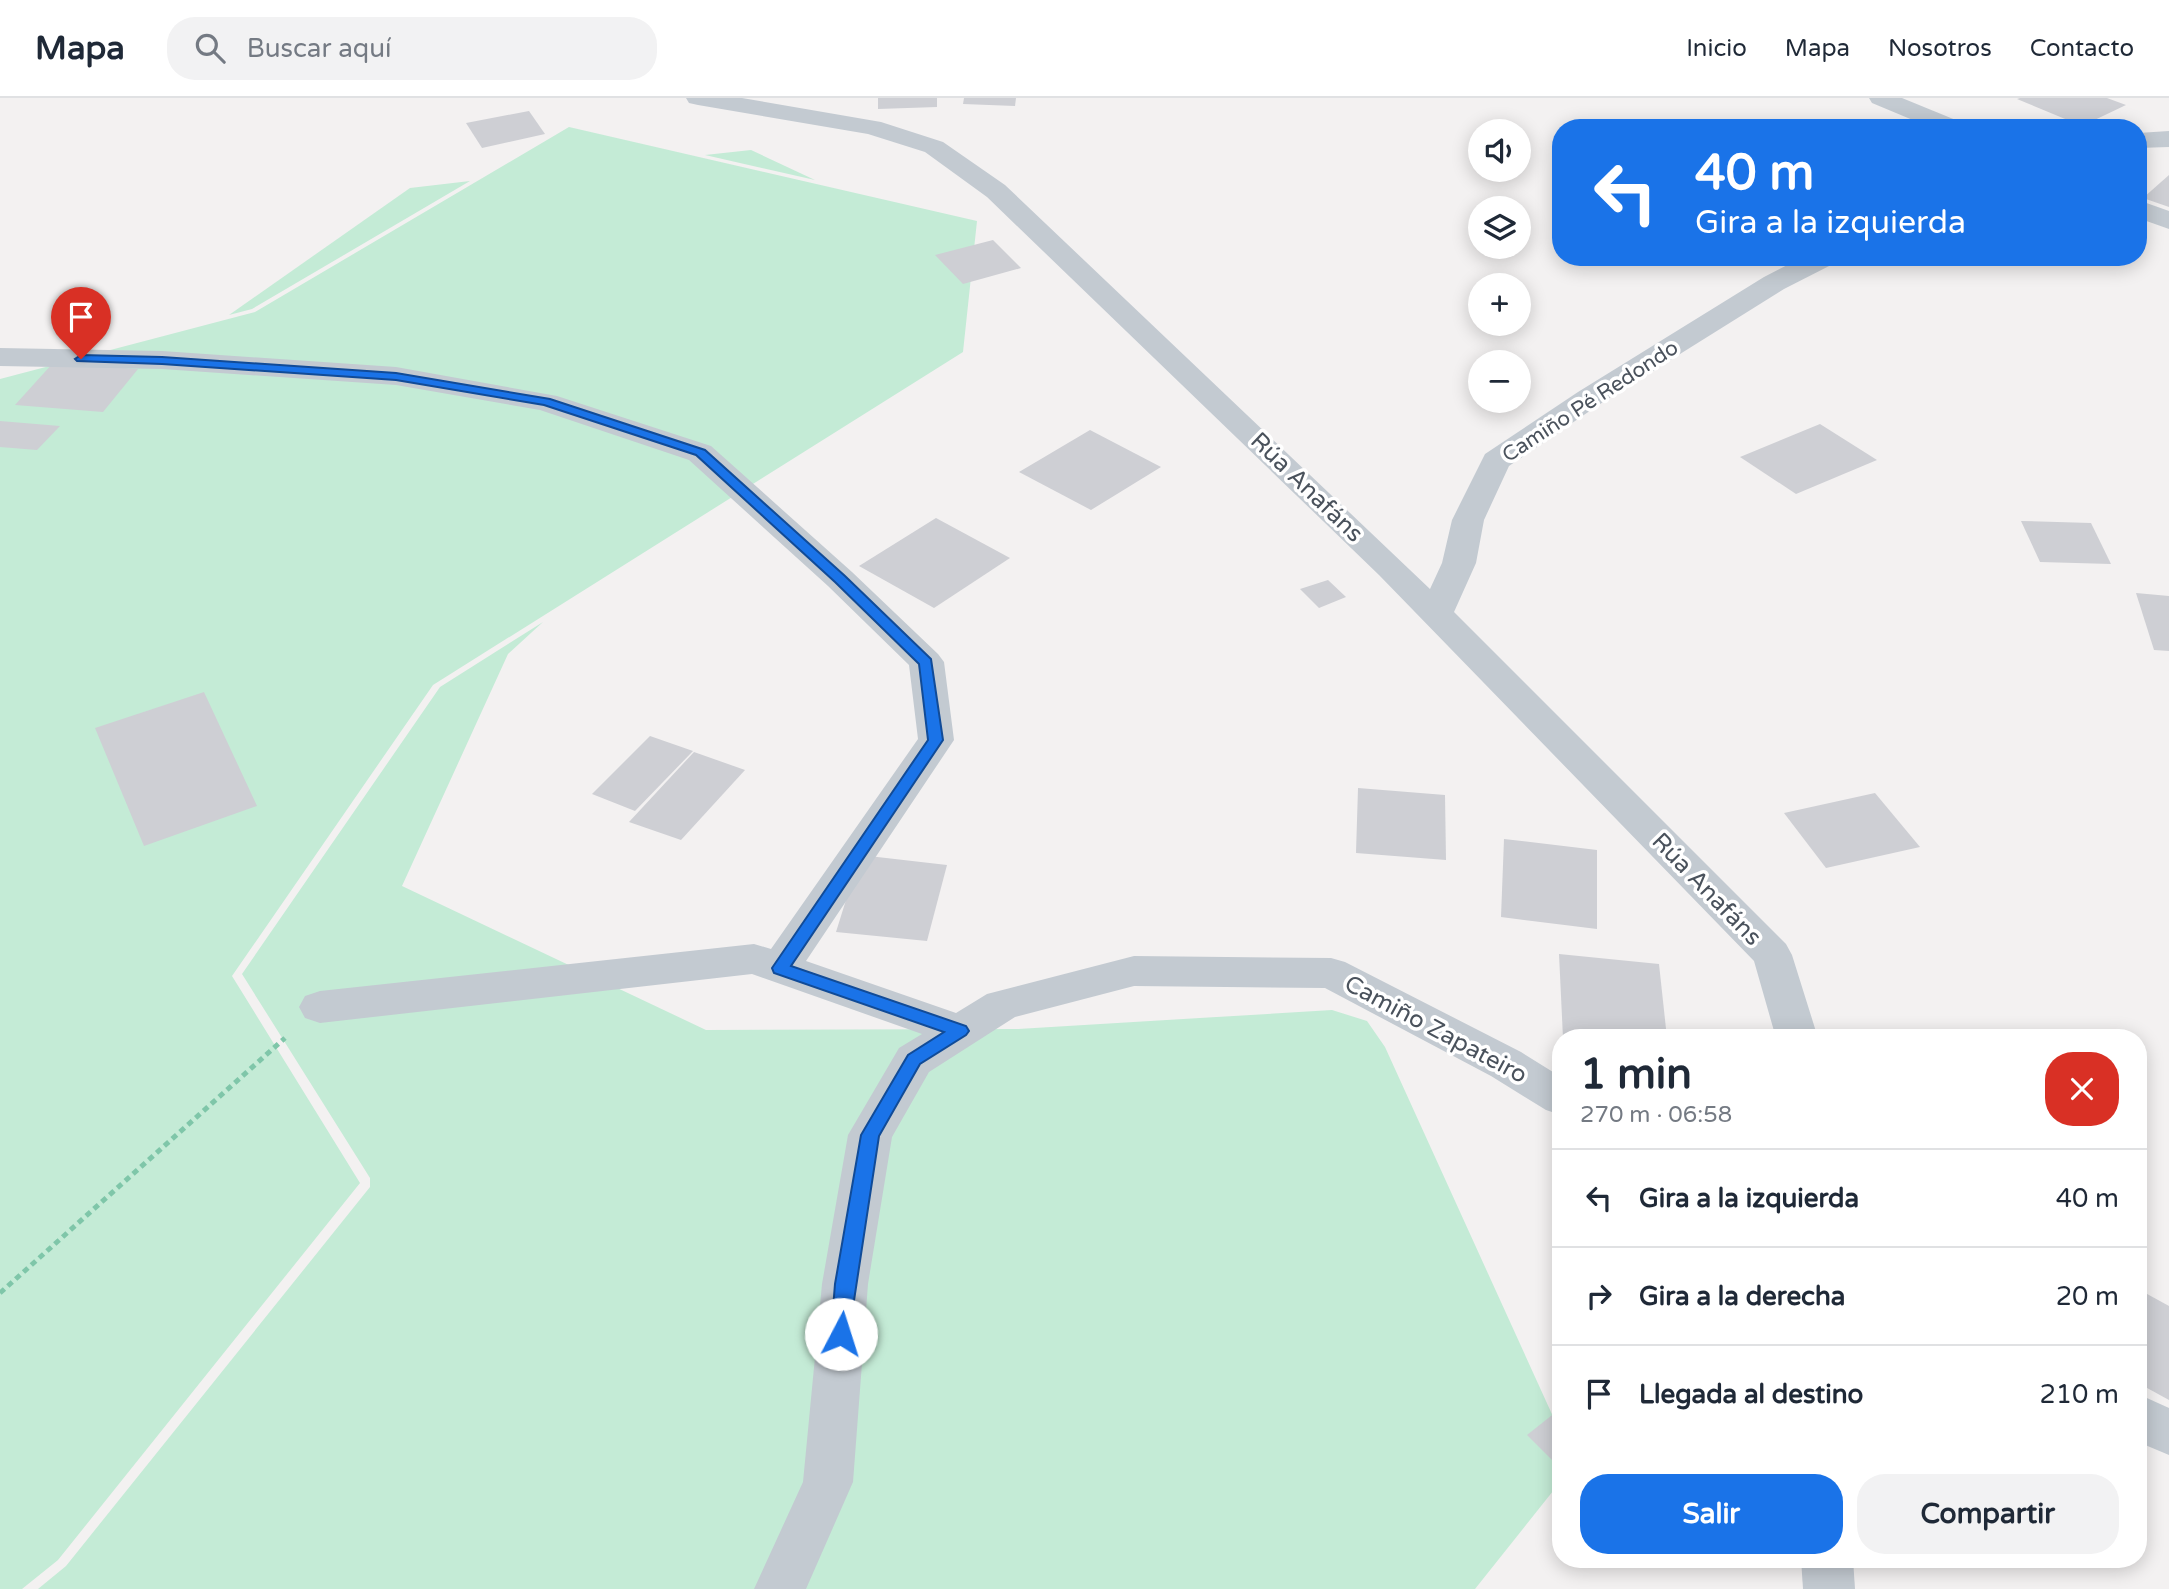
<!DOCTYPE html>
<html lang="es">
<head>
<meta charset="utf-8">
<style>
  body { margin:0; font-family:"Varela Round",sans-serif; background:#f2f2f3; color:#1f2937; height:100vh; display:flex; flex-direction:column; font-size:26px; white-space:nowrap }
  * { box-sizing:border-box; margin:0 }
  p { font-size:23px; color:#747a83 }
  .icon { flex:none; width:38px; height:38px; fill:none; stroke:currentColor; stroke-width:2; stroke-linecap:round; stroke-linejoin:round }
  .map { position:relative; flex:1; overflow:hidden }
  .sheet { position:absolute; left:1552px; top:931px; width:595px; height:539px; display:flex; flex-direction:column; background:#fff; border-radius:28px; box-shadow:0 4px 18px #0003 }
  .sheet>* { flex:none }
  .banner { position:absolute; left:1552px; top:21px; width:595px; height:147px; border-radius:28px; box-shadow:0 4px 18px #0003; background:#1a73e8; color:#fff; overflow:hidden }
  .tools { position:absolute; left:1468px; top:21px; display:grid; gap:14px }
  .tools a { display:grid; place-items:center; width:63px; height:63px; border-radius:50%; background:#fff; box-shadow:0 4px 18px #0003; font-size:35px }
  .pin { position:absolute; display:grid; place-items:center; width:60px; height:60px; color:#fff; margin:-72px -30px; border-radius:50% 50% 50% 0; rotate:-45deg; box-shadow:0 0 7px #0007 }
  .pin .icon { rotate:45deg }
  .me { position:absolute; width:77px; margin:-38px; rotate:5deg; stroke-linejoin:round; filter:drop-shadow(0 0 5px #0008) }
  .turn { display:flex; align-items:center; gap:24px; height:147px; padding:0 28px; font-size:32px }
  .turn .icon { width:91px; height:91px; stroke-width:2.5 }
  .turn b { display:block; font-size:49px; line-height:60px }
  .round { display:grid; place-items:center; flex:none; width:74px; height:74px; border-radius:28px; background:#f2f2f3 }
  .overview { display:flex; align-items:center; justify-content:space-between; height:119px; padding:0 28px }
  h1 { font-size:42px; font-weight:700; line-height:52px }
  .cta { display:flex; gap:14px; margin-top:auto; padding:14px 28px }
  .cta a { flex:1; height:80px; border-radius:28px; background:#1a73e8; color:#fff; font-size:28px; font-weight:700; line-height:80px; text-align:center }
  .cta a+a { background:#f2f2f3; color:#1f2937 }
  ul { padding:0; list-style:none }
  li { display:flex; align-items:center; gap:21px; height:98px; padding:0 28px; border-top:2px solid #e0e1e3 }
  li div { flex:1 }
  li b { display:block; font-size:26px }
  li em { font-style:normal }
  header { display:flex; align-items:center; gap:42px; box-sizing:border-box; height:98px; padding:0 35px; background:#fff; border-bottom:2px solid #e0e1e3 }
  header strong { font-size:33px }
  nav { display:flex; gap:38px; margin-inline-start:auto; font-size:24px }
  .search { width:490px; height:63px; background:#f2f2f3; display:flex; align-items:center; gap:18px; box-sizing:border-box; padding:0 24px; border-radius:28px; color:#747a83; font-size:26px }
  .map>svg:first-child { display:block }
  .green { fill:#c4ebd6 }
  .building { fill:#cecfd4 }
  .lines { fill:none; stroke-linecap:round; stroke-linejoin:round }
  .path { stroke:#7fc6a9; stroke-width:5; stroke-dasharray:6 4.5; stroke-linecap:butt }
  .minor { fill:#c3cad1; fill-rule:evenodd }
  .route { fill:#1a73e8; stroke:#114b97; stroke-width:2 }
  .labels { text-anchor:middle; stroke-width:7; stroke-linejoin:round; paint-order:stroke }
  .far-street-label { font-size:21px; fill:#4a525c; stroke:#fff }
  .street-label { font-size:24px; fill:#4a525c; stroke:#fff }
</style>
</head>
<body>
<header>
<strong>Mapa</strong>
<div class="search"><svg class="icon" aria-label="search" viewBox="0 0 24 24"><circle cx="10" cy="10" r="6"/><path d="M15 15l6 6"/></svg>Buscar aquí</div>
<nav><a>Inicio</a><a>Mapa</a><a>Nosotros</a><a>Contacto</a></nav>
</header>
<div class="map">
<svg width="2169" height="1491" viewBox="0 0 2169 1491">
  <rect width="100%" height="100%" fill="#f3f1f1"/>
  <g class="green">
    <path d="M569 29 977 123 963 254 433 587 232 878 360 1085 58 1462 22 1491H0V281L255 214Z"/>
    <path d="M751 52 815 82 705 57Z"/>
    <path d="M470 83 252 211 229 217 410 90Z"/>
    <path d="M543 524 508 556 402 788 706 932 1018 931 1332 912 1367 923 1385 949 1561 1336V1383L1475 1491H38L66 1468 370 1089V1080L242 876 440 589Z"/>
  </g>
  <g class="building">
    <path d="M878 0H937V9L878 11Z"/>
    <path d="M964 0H1016L1015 8 963 6Z"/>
    <path d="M2020 0H2107L2126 7 2082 28 2017 1Z"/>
    <path d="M529 13 545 36 482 50 466 25Z"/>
    <path d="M2169 77V109L2143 100Z"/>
    <path d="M993 142 1021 170 963 186 935 157Z"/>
    <path d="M53 265 138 271 103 314 15 307Z"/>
    <path d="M0 323 60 328 37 352 0 349Z"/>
    <path d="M1820 326 1877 362 1796 396 1740 359Z"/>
    <path d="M1090 332 1161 369 1091 412 1019 374Z"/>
    <path d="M936 420 1010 460 934 510 859 468Z"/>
    <path d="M2021 423 2091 425 2111 466 2040 464Z"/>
    <path d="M1328 482 1346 499 1319 510 1300 491Z"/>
    <path d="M2136 495 2169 498V553L2154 552Z"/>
    <path d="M204 594 257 708 144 748 95 630Z"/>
    <path d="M650 638 693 653 635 713 592 696Z"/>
    <path d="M694 654 745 672 681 742 629 724Z"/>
    <path d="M1358 690 1445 697 1446 762 1356 755Z"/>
    <path d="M1875 695 1920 749 1826 770 1784 715Z"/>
    <path d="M1504 741 1597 752V831L1501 819Z"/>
    <path d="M860 757 947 767 927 843 836 834Z"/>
    <path d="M1559 856 1659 866 1667 940H1563Z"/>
    <path d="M2138 1191 2169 1208V1302L2138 1285Z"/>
    <path d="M1561 1310V1371L1527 1337Z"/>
  </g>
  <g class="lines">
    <path class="path" d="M0 1195 285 940"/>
    <g class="minor">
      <path d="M686 0H742L881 24 943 44 1005 87 1430 491 1442 465 1452 422 1485 356 1578 294 1764 179 1803 159H1838L1835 165 1784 191 1600 306 1509 368 1484 422 1476 465 1454 514 1786 846 1792 857 1818 940H1776L1754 863 1379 477 987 99 925 54 868 36 698 7 689 5Z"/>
      <path d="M1869 0H1902L1963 25 1966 30H1932L1872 5Z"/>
      <path d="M2169 33V49L2138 50V35Z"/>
      <path d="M2138 102 2169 113V131L2138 120Z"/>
      <path d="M0 250 162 253 396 269 557 298 711 348 852 474 938 556 944 564 954 642 806 863 956 915 987 896 1134 858 1331 860 1345 864 1521 954 1561 979V1017L1546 1012 1491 978 1325 890 1134 888 1015 919 929 974 892 1039 868 1186 853 1384 806 1491H754L803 1384 822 1186 848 1037 899 950 922 936 752 876 320 925 305 920 299 909 305 898 320 893 754 846 771 851 918 641 909 567 828 488 689 362 540 312 396 287 162 271 0 268Z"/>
      <path d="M2138 1296 2169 1310V1357L2138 1344Z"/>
      <path d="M1801 1461H1853L1855 1491H1803Z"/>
    </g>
  </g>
  <path class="route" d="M81 257 162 259 396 275 550 301 705 352 845 478 931 561 943 642 791 868 966 928 969 933 966 937 920 966 879 1038 848 1242 841 1244 834 1242 831 1236 835 1186 861 1037 908 957 944 934 774 875 772 870 928 642 919 566 835 484 696 357 544 307 396 282 162 266 77 263 75 261Z"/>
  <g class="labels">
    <g class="far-street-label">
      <text transform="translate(1590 303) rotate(-33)" y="7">Camiño Pé Redondo</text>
    </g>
    <g class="street-label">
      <text transform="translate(1307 389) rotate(44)" y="8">Rúa Anafáns</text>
      <text transform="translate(1707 791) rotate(46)" y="8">Rúa Anafáns</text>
      <text transform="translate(1436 931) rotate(28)" y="8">Camiño Zapateiro</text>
    </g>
  </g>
</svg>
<div class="tools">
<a><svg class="icon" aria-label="sound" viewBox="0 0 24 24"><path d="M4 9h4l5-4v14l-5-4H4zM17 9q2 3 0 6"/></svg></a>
<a><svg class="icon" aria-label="layers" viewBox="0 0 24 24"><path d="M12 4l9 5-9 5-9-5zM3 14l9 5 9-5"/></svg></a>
<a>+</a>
<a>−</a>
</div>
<div class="pin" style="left:81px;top:261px;background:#d93025"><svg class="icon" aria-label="arrive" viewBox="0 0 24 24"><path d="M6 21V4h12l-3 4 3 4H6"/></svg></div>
<svg class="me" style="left:841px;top:1236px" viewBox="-20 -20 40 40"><circle r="19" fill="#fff"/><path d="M0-13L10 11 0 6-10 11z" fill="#1a73e8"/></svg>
<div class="banner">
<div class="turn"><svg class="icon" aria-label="left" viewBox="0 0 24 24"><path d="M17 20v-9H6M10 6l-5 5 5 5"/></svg><div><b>40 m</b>Gira a la izquierda</div></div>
</div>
<section class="sheet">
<div class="overview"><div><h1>1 min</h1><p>270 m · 06:58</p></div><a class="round" style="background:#d93025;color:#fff"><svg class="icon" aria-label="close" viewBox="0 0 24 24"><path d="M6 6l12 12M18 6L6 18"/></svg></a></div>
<ul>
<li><svg class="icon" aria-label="left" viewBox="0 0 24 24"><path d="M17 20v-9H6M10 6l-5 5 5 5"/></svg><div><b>Gira a la izquierda</b></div><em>40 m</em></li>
<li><svg class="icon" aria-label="right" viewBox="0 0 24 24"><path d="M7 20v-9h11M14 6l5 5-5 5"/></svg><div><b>Gira a la derecha</b></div><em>20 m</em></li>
<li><svg class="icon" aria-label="arrive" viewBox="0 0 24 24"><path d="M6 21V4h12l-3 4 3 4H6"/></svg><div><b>Llegada al destino</b></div><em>210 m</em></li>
</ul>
<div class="cta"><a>Salir</a><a>Compartir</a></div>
</section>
</div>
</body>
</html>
